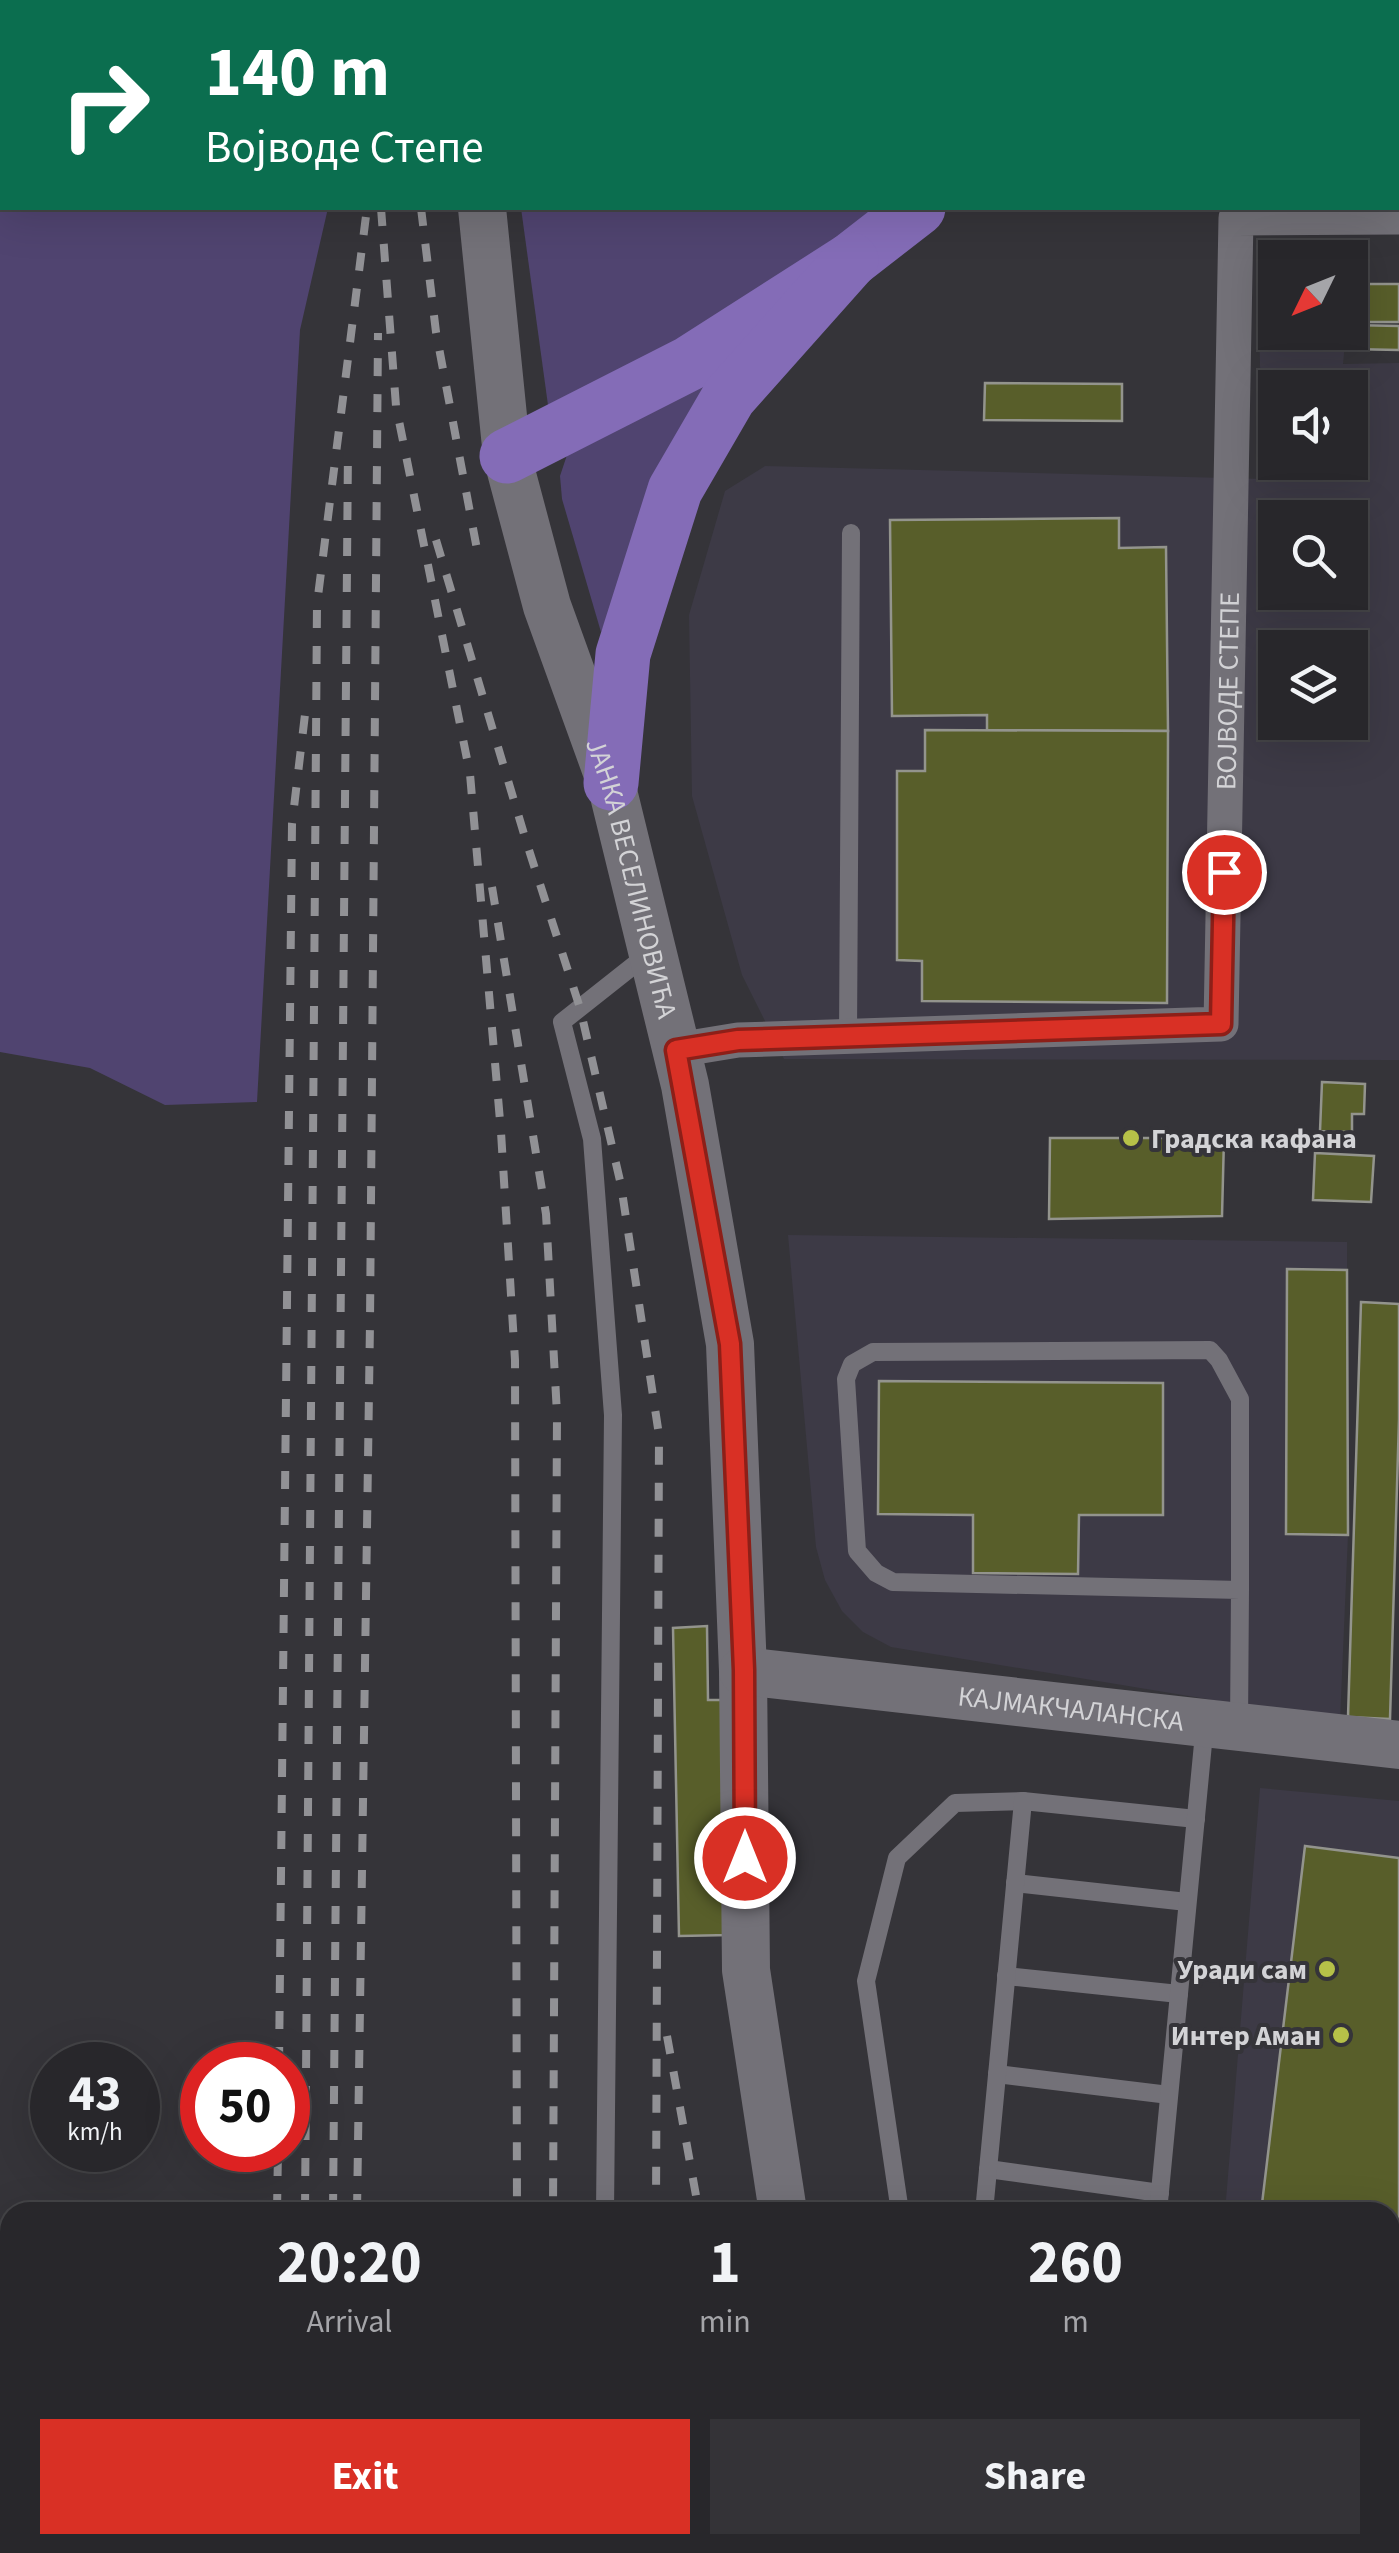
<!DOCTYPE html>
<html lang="en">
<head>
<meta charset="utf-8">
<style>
  body { margin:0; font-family:"Source Sans 3",sans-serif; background:#343337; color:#f1f3f6; height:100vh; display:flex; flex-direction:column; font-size:38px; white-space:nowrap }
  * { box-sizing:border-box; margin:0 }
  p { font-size:32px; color:#a5a5a9 }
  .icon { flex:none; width:55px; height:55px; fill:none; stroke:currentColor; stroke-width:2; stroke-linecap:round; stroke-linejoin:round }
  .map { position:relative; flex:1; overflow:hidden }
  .drawer { position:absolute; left:0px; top:2202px; width:1400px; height:352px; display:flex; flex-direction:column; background:#28272b; border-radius:30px 30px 0 0; box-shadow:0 10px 40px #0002,0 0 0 2px #444447 }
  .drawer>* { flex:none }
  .hud { position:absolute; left:0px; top:0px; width:1400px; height:210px; box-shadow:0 10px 40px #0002,0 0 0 2px #444447; background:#0b6e4f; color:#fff; overflow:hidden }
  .needle { width:65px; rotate:227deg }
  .controls { position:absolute; left:1258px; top:240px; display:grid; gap:20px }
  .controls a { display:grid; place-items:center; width:110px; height:110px; border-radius:0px; background:#28272b; box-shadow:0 10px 40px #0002,0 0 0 2px #444447; font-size:50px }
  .speed { position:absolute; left:30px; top:2042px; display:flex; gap:20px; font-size:50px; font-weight:700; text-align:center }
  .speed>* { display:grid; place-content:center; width:130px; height:130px; border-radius:50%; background:#28272b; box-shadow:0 10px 40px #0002,0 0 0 2px #444447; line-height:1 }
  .speed small { font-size:25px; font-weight:400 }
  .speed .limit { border:15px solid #d22; background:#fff; color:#111 }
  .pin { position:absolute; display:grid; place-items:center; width:85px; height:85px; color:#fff; margin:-42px; border:5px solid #fff; border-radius:50%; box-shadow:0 2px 10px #0007 }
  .me { position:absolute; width:110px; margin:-55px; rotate:0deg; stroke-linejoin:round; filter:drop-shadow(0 0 8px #0008) }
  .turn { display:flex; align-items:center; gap:35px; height:210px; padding:0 40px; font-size:45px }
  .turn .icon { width:130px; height:130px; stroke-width:2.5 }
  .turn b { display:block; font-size:70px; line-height:85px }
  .eta { display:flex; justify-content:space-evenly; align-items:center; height:170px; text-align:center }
  .eta b { font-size:60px; font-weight:700; line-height:70px }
  .primary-button { display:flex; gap:20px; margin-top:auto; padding:20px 40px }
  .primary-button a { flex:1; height:115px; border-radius:0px; background:#d93025; color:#fff; font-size:40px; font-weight:700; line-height:115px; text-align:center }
  .primary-button a+a { background:#343337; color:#f1f3f6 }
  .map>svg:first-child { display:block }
  .built { fill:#3d3a46; fill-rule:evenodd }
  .green { fill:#504470 }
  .building { fill:#585e2a; stroke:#93948d; stroke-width:2.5 }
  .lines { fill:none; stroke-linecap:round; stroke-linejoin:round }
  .lane { stroke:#737178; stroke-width:18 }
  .street { stroke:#737178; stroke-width:35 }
  .secondary { stroke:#737178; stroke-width:48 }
  .primary { stroke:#846cb7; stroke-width:55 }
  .rail { stroke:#919195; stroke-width:8; stroke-dasharray:18 18; stroke-linecap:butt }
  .route-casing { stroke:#8d1f18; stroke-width:25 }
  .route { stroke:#d93025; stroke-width:18 }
  .poi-dot { fill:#b6c148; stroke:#353439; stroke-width:4 }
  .labels { text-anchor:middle; stroke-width:8; stroke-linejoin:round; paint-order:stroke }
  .street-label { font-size:28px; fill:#d3d3d6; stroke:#353439 }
  .poi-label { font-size:28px; font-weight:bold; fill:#d3d3d6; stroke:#353439; text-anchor:end }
</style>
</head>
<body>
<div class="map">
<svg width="1399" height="2553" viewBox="0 0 1399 2553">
  <rect width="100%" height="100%" fill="#353439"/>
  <g class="built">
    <path d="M1355 249 1350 291V258H1275V332L1346 333 1343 364 1399 363V1060L784 1059 742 975 692 796 689 615 725 491 765 466 1263 479 1257 250ZM1275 388H1350V462H1275ZM1275 518H1350V592H1275ZM1275 648H1350V722H1275Z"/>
    <path d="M788 1235 1347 1242 1348 1535 1340 1721 891 1647 863 1632 842 1611 825 1580 816 1547Z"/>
    <path d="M1260 1788 1399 1801V2511L1390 2510V2212H1225Z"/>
  </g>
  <g class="green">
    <path d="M0 0H346L2 2V208H328L300 330 257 1102 165 1105 90 1068 0 1052Z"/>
    <path d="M503 0H1106L1103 2Z"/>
    <path d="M521 208H879L686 339 548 405Z"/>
    <path d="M715 363 601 632 562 499 560 476 567 455Z"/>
  </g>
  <g class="building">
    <rect x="1398" y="89" width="1" height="64"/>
    <rect x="1358" y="284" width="41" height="38"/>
    <path d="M1350 325 1399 326V350L1350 349Z"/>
    <path d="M985 383 1122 384V421L984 420Z"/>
    <path d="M1119 518V548L1166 547 1168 731 987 730V715L892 716 890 520Z"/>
    <path d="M925 730 1168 731 1167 1003 922 1001V961L897 960V771H925Z"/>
    <path d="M1322 1082 1365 1084 1364 1114H1352V1132L1320 1131Z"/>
    <path d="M1050 1138H1224L1222 1216 1049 1219Z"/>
    <path d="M1315 1153 1374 1156 1371 1202 1313 1200Z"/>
    <path d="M1287 1269 1347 1270 1348 1535 1286 1534Z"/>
    <path d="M1361 1302 1399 1304V1419L1390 1719 1348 1717Z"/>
    <path d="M879 1381 1163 1383V1515H1079L1078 1574 973 1573V1515L878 1514Z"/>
    <path d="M707 1626 708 1700H726L730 1935 679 1936 673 1628Z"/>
    <path d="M1305 1846 1399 1858V2349L1390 2348V2212H1261Z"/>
    <rect x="431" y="2545" width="71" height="8"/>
  </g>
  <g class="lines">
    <g class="lane">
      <path d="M848 1036 851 533"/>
      <path d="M1239 1726 1240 1590 893 1582 876 1573 857 1551 846 1379 852 1364 873 1352 1210 1350 1219 1360 1240 1399V1590"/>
      <path d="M1015 1883 1187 1902"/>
      <path d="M1006 1976 1179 1994"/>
      <path d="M997 2074 1169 2095"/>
      <path d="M988 2169 1160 2193"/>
      <path d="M605 2212 613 1415 592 1139 562 1022 648 954"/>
      <path d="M900 2212 866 1981 897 1858 955 1803 1023 1801"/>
      <path d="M984 2212 1023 1801 1196 1819"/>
      <path d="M1158 2212 1205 1723"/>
      <path d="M726 2545 727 2553"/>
    </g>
    <g class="street">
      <path id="s1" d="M677 1050 738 1040 1221 1024 1236 218 1399 217"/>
      <path d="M1390 2543H1399"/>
    </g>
    <g class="secondary">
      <path d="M477 2V0"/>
      <path id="s2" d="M482 208 507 456 547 606 611 783 685 1085 730 1344 743 1671 746 1970 783 2212"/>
      <path id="s3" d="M743 1671 1399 1745"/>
      <path d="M839 2545 841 2553"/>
    </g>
    <g class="primary">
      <path d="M1137 2 1139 0"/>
      <path d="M507 456 690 363 851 260 918 208"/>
      <path d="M611 783 623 654 675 490 729 397 851 260"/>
    </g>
    <g class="rail">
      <path d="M409 0 410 2"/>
      <path d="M391 2V0"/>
      <path d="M381 208 396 406 470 774 501 1132 515 1360 517 2212"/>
      <path d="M421 208 436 332 479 560"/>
      <path d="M436 540 527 844 580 1008 621 1185 659 1435 656 2212"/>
      <path d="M492 887 546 1214 557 1414 553 2212"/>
      <path d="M667 2036 699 2212"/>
      <path d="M279 2065 292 824 306 706"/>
      <path d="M277 2212 278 2150"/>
      <path d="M305 2212 317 604 367 208"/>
      <path d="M333 2212 348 448"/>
      <path d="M357 2212 370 1323 378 333"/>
      <path d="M520 2545 521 2553"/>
      <path d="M556 2545 557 2553"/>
      <path d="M775 2545 776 2553"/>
      <path d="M274 2553V2545"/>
      <path d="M302 2553V2545"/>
      <path d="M330 2553V2545"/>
      <path d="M354 2553V2545"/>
      <path d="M658 2553V2545"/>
    </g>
  </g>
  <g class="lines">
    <defs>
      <path id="route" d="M745 1858 744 1670 730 1344 676 1050 738 1040 1221 1024 1224 872"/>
    </defs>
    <use href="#route" class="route-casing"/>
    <use href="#route" class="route"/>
  </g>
  <g class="poi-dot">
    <circle cx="1131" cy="1138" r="10"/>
    <circle cx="1327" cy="1969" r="10"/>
    <circle cx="1341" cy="2035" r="10"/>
  </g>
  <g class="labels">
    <g class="street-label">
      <text dy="10" stroke="none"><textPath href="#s1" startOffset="878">ВОЈВОДЕ СТЕПЕ</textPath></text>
      <text dy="10" stroke="none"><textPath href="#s2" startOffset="690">ЈАНКА ВЕСЕЛИНОВИЋА</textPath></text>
      <text dy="10" stroke="none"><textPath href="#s3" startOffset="330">КАЈМАКЧАЛАНСКА</textPath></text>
    </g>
    <g class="poi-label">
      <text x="1151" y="1148" text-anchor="start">Градска кафана</text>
      <text x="1307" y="1979">Уради сам</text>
      <text x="1321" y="2045">Интер Аман</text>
    </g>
  </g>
</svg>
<div class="controls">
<a><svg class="needle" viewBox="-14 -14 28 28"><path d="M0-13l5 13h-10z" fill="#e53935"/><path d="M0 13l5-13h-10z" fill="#a5a5a9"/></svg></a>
<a><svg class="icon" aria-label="sound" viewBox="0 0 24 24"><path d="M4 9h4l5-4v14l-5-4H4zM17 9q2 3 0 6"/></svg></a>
<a><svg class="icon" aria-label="search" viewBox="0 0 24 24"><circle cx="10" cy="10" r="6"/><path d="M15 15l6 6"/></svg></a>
<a><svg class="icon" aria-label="layers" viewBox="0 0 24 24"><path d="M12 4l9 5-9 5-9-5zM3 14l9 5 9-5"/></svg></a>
</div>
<div class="speed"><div>43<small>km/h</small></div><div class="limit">50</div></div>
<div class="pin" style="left:1224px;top:872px;background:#d93025"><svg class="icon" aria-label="arrive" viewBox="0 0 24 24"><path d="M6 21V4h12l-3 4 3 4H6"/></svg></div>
<svg class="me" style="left:745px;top:1858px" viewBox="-20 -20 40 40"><circle r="17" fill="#d93025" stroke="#fff" stroke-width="3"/><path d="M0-11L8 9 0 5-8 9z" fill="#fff"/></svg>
<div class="hud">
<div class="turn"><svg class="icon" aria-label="right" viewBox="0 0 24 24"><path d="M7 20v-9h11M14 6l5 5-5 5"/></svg><div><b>140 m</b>Војводе Степе</div></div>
</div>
<section class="drawer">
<div class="eta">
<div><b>20:20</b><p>Arrival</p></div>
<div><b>1</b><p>min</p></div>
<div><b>260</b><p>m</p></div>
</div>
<div class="primary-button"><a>Exit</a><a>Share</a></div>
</section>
</div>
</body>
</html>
